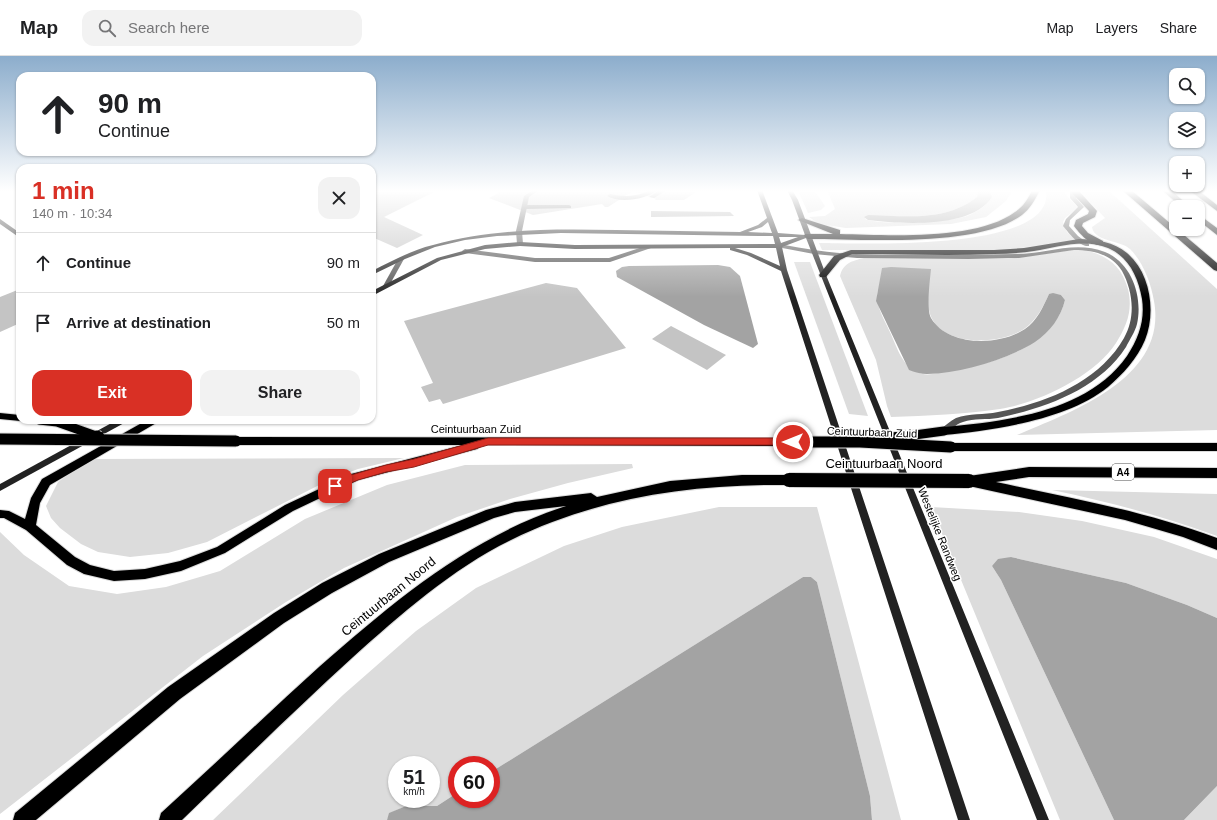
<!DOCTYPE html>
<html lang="en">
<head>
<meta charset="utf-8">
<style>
  body { margin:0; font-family:Arial,sans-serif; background:#f2f2f2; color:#202124; height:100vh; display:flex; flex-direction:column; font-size:15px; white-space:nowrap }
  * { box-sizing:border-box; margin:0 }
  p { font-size:13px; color:#757577 }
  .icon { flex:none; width:22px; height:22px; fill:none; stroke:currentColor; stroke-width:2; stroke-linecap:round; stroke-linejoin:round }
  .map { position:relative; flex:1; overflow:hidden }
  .drawer { position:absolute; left:16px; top:108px; width:360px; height:260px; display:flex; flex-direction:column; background:#fff; border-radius:12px; box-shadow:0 1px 3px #0004 }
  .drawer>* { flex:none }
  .banner { position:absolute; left:16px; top:16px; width:360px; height:84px; border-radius:12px; box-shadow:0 1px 3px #0004; background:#fff; color:#202124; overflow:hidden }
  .fabs { position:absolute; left:1169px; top:12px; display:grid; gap:8px }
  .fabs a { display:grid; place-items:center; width:36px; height:36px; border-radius:8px; background:#fff; box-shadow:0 1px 3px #0004; font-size:20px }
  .speed { position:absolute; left:388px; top:700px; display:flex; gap:8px; font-size:20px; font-weight:700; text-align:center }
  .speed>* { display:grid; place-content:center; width:52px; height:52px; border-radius:50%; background:#fff; box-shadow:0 1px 3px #0004; line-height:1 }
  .speed small { font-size:10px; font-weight:400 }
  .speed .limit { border:6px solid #d22; background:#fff; color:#111 }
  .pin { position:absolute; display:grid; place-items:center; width:34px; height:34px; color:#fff; margin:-17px; border-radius:8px; box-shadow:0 2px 6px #0006 }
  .me { position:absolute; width:44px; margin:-22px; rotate:270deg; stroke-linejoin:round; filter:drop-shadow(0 0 3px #0008) }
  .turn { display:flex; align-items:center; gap:14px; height:84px; padding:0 16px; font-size:18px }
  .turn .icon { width:52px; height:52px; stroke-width:2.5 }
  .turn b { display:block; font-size:28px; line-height:34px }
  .round { display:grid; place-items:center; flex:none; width:42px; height:42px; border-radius:12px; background:#f2f2f2 }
  .headline { display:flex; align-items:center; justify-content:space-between; height:68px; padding:0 16px }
  h1 { font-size:24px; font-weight:700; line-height:30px; color:#d93025 }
  .primary-button { display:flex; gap:8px; margin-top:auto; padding:8px 16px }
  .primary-button a { flex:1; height:46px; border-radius:12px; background:#d93025; color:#fff; font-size:16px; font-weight:700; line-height:46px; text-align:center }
  .primary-button a+a { background:#f2f2f2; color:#202124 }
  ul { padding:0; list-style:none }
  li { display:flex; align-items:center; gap:12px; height:60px; padding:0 16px; border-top:1px solid #e0e0e0 }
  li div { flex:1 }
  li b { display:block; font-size:15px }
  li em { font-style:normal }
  header { display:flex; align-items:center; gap:24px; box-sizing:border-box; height:56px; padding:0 20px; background:#fff; border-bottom:1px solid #e0e0e0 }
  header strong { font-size:19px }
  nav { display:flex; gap:22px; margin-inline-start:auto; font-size:14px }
  .search { width:280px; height:36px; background:#f2f2f2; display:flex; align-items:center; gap:10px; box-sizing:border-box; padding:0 14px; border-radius:12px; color:#757577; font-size:15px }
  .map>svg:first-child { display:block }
  .green { fill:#dcdcdc; fill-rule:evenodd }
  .water { fill:#a3a3a3 }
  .building { fill:#c4c4c4 }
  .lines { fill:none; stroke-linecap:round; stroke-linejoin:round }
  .primary-casing { stroke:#dbdbdb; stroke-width:2 }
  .highway-casing { stroke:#dbdbdb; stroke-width:2 }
  .lane { fill:#555; fill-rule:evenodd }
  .street { fill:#555; fill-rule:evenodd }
  .secondary { fill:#222; fill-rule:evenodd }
  .primary { fill:#000; fill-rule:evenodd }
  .highway { fill:#000; fill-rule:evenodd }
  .primary-bridge-far1-casing { stroke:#dbdbdb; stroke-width:11; stroke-linecap:butt }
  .primary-bridge-casing { stroke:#dbdbdb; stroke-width:13; stroke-linecap:butt }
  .highway-bridge-casing { stroke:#dbdbdb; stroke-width:16; stroke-linecap:butt }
  .primary-bridge-far1 { stroke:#000; stroke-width:9 }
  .primary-bridge { stroke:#000; stroke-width:11 }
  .highway-bridge { stroke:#000; stroke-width:14 }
  .route { fill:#d93025; stroke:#8d1f18 }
  .labels { text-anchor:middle; stroke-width:3; stroke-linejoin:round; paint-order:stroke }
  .shield { fill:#fff; stroke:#4c4c4c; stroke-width:1 }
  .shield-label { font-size:10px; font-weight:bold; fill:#000 }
  .street-label { font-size:11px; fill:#000; stroke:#fff }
  .near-street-label { font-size:13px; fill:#000; stroke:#fff }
</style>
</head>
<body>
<header>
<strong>Map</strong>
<div class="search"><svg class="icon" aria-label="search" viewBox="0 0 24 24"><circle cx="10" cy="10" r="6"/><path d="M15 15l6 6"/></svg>Search here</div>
<nav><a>Map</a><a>Layers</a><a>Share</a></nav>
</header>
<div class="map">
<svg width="1217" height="764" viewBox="0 0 1217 764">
  <rect width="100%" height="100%" fill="#fff"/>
  <g class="green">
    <path d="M798 134H814L825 150 821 154 808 157Z"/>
    <path d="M827 134H978L977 141C946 166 905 160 868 159L865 163C881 170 950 166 967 160 977 156 986 150 992 141L990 134H1013L1006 145 986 161 951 168 846 172 819 168 809 161 825 160 835 153Z"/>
    <path d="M1046 134H1062L1078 152 1065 162 1063 166 1067 176 1076 184 1004 194H822L819 187C857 187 1057 197 1046 134Z"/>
    <path d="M1079 134H1108L1217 233V374L1017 379C1073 355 1168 322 1154 245 1151 227 1143 206 1130 193 1121 184 1094 186 1092 171L1105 162Z"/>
    <path d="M1080 193C1105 198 1121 208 1128 233 1133 254 1127 269 1116 287 1095 320 1038 347 1000 353 965 358 927 360 891 361L887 350 876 304 840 220C843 207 852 205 864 202L1008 203ZM878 234 929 254C936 291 999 290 1024 273 1036 265 1043 251 1049 238L1061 239 1065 244C1053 292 990 309 947 315 938 317 926 321 917 316 901 309 896 288 889 274 883 261 875 249 878 234Z"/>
    <path d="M794 206H810L868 360 849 358Z"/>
    <path d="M404 402 358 413 329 424 207 486 168 497 130 501 98 496 81 488 60 472 51 462 46 450 58 426 90 403Z"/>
    <path d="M632 408 633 412 568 427 510 443 457 461 344 512 286 546 203 600 0 758V476L24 499 69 530 117 538 166 531 220 515 305 463 387 429 465 409Z"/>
    <path d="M1052 434 1217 438V480C1163 460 1109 446 1052 434Z"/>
    <path d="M719 451H817L901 764H872L870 740 817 526 811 521H803L491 716V709H457V737L437 750H406L390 757 387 764H213L343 639 416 575 476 532 564 490 622 471ZM397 709H431V743H397Z"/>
    <path d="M931 451 1019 456 1082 465 1154 481 1217 503V562L1187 549 1126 527 1011 501 992 510 1001 524 1114 764H1060Z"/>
    <path d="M1217 730V764H1184Z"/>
  </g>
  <g class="water">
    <path d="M978 134H990L992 141C972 173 901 168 868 164L864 161 868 159C905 160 946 166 977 141Z"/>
    <path d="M651 155 730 156 734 160 651 161Z"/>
    <path d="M718 209 730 211 740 220 758 288 753 292 704 269 617 221 616 215 622 211 629 210Z"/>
    <path d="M891 211 931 213C930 224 926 253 931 262 948 291 1000 290 1025 273 1037 265 1043 251 1049 238L1053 237 1061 239 1065 244C1061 261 1050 276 1035 286 1006 304 961 317 927 318 921 318 914 316 909 314L876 245 882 212Z"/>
    <path d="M1011 501 1126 527 1187 549 1217 562V730L1184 764H1114L1001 524 992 510 998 503Z"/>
    <path d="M803 521H811L817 526 870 740 872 764H387L389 757 406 750H437L457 737V743H491V716Z"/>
  </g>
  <g class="building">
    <path d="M372 134H438L384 161 423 179 397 192 372 181Z"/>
    <path d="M504 134H699L684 144H655L656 143 633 135 608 151H605L602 148 533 159 489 142Z"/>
    <path d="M546 227 577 232 626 292 443 348 440 343 429 346 421 331 433 327 404 265Z"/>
    <path d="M20 233V267L0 276V241Z"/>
    <path d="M671 270 726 299 707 314 652 283Z"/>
  </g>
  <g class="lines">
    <defs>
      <g id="primary">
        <path d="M1079 183C1096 183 1114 186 1127 197 1151 217 1156 257 1145 284 1137 303 1123 318 1108 331 1067 364 995 374 944 379L939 375 944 371C1007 365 1088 356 1127 300 1139 282 1145 264 1142 243 1138 221 1129 201 1108 192 1084 182 1058 191 1034 195 1021 197 1008 198 994 198 947 200 900 198 852 198L840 204 826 221H820L819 219 834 200 851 194H994L1024 192Z"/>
        <path d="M0 357 20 359V364H24L20 365 0 363Z"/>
        <path d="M147 364H160L158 366 50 429 40 447 36 469 75 501 90 509 114 515 145 513 180 505 217 491 285 449 351 418 463 389H236L231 385 236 381 780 382 785 386 780 390 482 389 477 393 358 424 293 455 225 497 181 515 145 523 114 525 84 518 67 509 26 474 4 462H0V454L9 455 25 463 31 442 42 423Z"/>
      </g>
      <g id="highway">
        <path d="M1032 134H1040C1035 144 1030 153 1022 159 978 192 862 183 808 183L804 180 805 178H833L798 164 802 162 840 174V178C888 179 976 185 1015 156 1023 151 1028 143 1032 134Z"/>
        <path d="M1069 134H1078L1097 155 1095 161 1083 167 1082 170 1088 177 1103 185V189C1091 191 1080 178 1074 170L1076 164 1088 158 1089 155Z"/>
        <path d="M1122 134H1131L1217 207V215L1214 214Z"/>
        <path d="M1162 134H1171L1190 151H1181Z"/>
        <path d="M1189 134H1198L1217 149V155Z"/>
        <path d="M1198 158 1217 172V179L1198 164Z"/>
        <path d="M951 387H1217V395H951L947 394 945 391 947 388Z"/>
        <path d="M1029 411 1217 412V422L1029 421 996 426C1071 442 1145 455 1217 482V494L1183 481 1125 464 969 430 964 428 963 425 964 422 969 420Z"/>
        <path d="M742 419H789L794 421 795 424 794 427 789 429C693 428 598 441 511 484 452 513 401 558 352 602 294 655 238 710 182 764H159L161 757C214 709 266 659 319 611 394 545 470 481 566 450L515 456 494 462 389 506 332 537 284 567 180 643 36 764H13L15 757 168 631 274 557 322 527 379 498 486 454 515 446 591 437 597 441 670 425Z"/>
      </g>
    </defs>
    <use href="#primary" class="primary-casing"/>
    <use href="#highway" class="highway-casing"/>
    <g class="lane">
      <path d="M651 134H658C646 143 621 148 607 140L610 138C624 141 638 141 651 134Z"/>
      <path d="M660 134H667L654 142 649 141Z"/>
      <path d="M1070 134H1076V142L1084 151 1070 164 1069 170 1078 180 1089 188V190C1079 191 1069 177 1063 170L1066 163 1078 151 1070 142Z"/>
      <path d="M569 149 571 150V152L525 153 522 151 525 149Z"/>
      <path d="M779 188C805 193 830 197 856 198 874 199 891 199 908 199 944 199 980 199 1016 198 1046 198 1075 184 1105 196 1132 207 1143 241 1137 268 1135 276 1130 283 1126 291 1099 333 1046 352 998 362 987 364 974 362 963 366 955 368 951 375 944 378L941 377 940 375 941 373C946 369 950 365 956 362 969 357 984 359 998 356 1046 347 1099 326 1124 282 1136 261 1133 235 1122 215 1112 198 1092 194 1074 194L1019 202 968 203 857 202 814 198 777 191V189Z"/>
      <path d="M649 189 652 191 651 192 610 206H535L465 197 462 195 465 193 535 202H609Z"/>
      <path d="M401 201 404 203 389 230 386 232 384 231 383 230 398 203Z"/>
    </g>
    <path class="street" d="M533 134H539L529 141 522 175 523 188 520 190 517 188 516 175 524 140Z"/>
    <g class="secondary">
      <path d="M757 134H762L778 177 805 179 792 144 787 134H792L798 144 826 219 1049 764H1037L806 182 782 191 787 214 970 764H958L781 215 747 199 730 194V192L575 193 520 190 485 193 441 204 372 240V235L437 202 485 189 520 186 575 189 775 188 773 180H759L561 177 497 180 465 184 435 191 405 203 372 219V215C392 205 412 194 433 189 493 172 555 173 616 174 658 175 699 175 740 176L758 169 767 162ZM768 166 772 177 748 176 762 171ZM779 181H798L781 187ZM735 192H776L780 210 751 197Z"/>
      <path d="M0 163 20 177V182L0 168Z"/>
      <path d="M117 364H127L126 366 0 435V428Z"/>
    </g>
    <use href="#primary" class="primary"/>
    <use href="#highway" class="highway"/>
    <defs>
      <g id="primary-bridge-far1">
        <path d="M39 364 57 366 99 381"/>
        <path d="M900 381 944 375"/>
      </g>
      <g id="primary-bridge">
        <path d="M97 380 99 381"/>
        <path d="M0 383 236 385"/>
        <path d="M886 383 907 380"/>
        <path d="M780 386H860L951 391"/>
      </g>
      <path id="highway-bridge" d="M789 424 969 425"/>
    </defs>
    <use href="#primary-bridge-far1" class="primary-bridge-far1-casing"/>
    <use href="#primary-bridge" class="primary-bridge-casing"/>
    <use href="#highway-bridge" class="highway-bridge-casing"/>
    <use href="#primary-bridge-far1" class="primary-bridge-far1"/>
    <use href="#primary-bridge" class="primary-bridge"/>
    <use href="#highway-bridge" class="highway-bridge"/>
  </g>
  <linearGradient id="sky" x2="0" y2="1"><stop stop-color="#8cadcc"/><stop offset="0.56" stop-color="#fff"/><stop offset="1" stop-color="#fff" stop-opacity="0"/></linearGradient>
  <rect width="1217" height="241" fill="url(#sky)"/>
  <path class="route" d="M488 382H793L798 386 793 389H488L414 411 386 416 358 424 335 434 330 430 332 427 351 419 386 409 414 403Z"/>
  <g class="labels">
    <rect class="shield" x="1112" y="408" width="22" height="16" rx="3"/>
    <g class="shield-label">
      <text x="1123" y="420">A4</text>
    </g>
    <g class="street-label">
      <text x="476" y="377">Ceintuurbaan Zuid</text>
      <text transform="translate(872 376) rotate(2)" y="4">Ceintuurbaan Zuid</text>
      <text transform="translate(940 478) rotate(68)" y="4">Westelijke Randweg</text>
    </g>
    <g class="near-street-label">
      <text x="884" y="412">Ceintuurbaan Noord</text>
      <text transform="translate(388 540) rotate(-39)" y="5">Ceintuurbaan Noord</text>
    </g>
  </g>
</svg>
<div class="fabs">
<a><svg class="icon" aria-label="search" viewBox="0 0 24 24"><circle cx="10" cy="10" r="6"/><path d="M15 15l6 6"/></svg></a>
<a><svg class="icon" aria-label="layers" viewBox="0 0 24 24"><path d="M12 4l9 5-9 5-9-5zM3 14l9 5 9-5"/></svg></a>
<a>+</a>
<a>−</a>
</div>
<div class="speed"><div>51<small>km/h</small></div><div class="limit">60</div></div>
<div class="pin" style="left:335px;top:430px;background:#d93025"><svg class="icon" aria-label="arrive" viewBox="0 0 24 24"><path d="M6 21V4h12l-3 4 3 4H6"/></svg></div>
<svg class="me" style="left:793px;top:386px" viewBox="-20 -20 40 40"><circle r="17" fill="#d93025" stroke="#fff" stroke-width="3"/><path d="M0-11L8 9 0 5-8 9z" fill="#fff"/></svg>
<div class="banner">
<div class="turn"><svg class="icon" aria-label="ahead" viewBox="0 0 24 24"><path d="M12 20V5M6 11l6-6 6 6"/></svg><div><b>90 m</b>Continue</div></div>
</div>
<section class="drawer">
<div class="headline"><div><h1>1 min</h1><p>140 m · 10:34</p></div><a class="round"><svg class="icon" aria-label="close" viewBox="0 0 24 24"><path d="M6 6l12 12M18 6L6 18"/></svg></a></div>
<ul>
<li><svg class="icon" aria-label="ahead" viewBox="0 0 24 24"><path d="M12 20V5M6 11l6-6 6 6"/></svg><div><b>Continue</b></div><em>90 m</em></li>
<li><svg class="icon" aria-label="arrive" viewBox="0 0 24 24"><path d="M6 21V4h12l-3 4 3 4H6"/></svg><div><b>Arrive at destination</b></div><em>50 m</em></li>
</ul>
<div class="primary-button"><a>Exit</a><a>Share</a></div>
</section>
</div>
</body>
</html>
